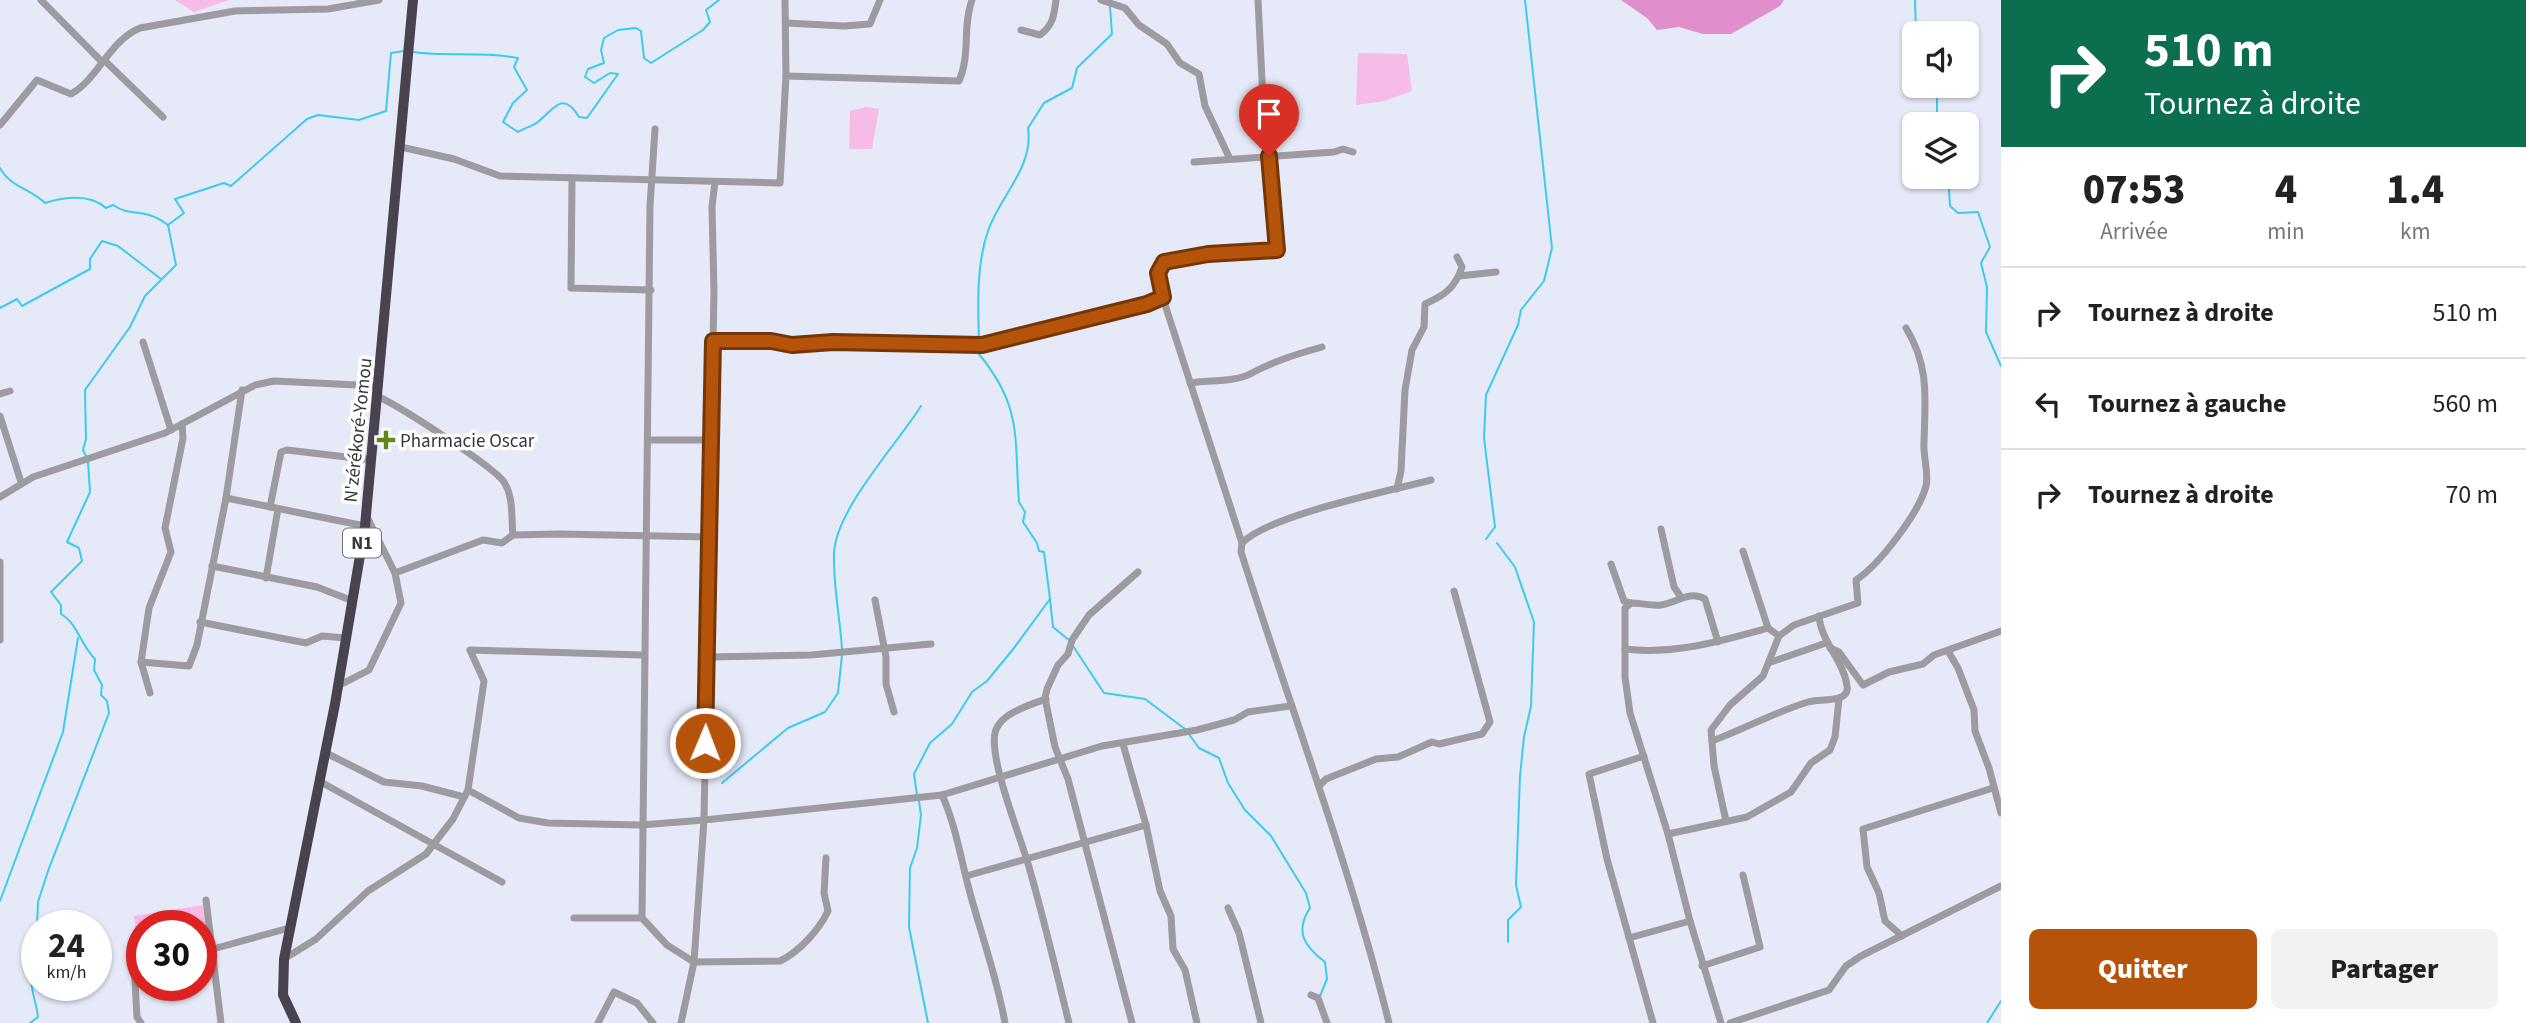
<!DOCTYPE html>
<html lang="fr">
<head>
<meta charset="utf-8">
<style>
  body { margin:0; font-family:"Source Sans 3",sans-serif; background:#f2f2f2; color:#222; height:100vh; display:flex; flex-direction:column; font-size:26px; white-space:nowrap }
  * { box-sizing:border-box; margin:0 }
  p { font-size:23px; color:#767676 }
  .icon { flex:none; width:38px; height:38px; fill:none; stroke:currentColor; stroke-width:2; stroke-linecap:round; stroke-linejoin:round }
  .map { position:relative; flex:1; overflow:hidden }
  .side { display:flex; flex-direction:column; background:#fff; width:525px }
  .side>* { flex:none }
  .guide { background:#0b6e4f; color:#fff; overflow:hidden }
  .tools { position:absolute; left:1902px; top:21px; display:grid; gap:14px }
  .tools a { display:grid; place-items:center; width:77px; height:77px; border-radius:10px; background:#fff; box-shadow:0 2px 5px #0004; font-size:35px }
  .speed { position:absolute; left:21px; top:910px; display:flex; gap:14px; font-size:35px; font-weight:700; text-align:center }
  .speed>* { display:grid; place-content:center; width:91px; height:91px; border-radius:50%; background:#fff; box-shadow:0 2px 5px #0004; line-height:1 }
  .speed small { font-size:18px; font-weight:400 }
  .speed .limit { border:10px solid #d22; background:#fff; color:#111 }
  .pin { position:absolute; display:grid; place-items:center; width:60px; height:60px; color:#fff; margin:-72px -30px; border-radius:50% 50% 50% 0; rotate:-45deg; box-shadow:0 0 7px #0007 }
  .pin .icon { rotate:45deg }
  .me { position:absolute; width:77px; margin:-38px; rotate:1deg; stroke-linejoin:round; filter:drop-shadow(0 0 5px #0008) }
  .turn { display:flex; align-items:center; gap:24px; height:147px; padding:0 28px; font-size:32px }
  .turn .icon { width:91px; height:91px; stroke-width:2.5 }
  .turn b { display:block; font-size:49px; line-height:60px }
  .eta { display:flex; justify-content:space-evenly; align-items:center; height:119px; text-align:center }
  .eta b { font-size:42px; font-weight:800; line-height:49px }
  .primary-button { display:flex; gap:14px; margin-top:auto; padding:14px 28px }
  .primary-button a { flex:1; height:80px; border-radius:10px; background:#b45309; color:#fff; font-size:28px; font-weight:800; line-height:80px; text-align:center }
  .primary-button a+a { background:#f2f2f2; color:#222 }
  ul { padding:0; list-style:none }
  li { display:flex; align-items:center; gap:21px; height:91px; padding:0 28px; border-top:2px solid #e0e0e0 }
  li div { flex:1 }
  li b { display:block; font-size:26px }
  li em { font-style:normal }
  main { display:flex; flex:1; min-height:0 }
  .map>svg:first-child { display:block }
  .green { fill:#f7bbe7 }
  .forest { fill:#e08fcc }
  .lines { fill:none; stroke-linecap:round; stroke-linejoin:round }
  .stream { stroke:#3dcbec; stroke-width:2 }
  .minor { stroke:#9d9aa0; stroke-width:7 }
  .highway { stroke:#48434e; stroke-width:10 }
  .route-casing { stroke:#753606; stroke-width:18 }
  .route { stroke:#b45309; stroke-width:12 }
  .poi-dot { fill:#5e8713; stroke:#fff; stroke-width:2.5 }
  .labels { text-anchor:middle; stroke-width:7; stroke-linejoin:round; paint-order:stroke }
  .shield { fill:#fff; stroke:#727376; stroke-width:2 }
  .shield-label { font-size:18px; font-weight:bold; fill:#35373c }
  .street-label { font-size:19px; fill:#35373c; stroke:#fff }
  .poi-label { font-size:19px; fill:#35373c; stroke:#fff; text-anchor:start }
</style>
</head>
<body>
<main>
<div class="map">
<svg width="2001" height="1023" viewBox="0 0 2001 1023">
  <rect width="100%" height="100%" fill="#e6e9f8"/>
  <g class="green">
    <path d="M175 0H229L194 12Z"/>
    <path d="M1358 53 1407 54 1412 91 1384 101 1356 105Z"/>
    <path d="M866 107 879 109 872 149H849L850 111Z"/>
    <path d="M203 905 210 954 201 955V926H142L141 964 134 916Z"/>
  </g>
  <path class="forest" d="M1621 0H1784L1780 6 1731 34H1703L1679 27 1657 30 1647 18Z"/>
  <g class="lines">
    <g class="stream">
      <path d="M1915 0 1916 33"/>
      <path d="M1914 43V59"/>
      <path d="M413 52C448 57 483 51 518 58L514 67 527 90 513 103 503 122 518 132C524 128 534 126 539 121 554 109 563 90 579 117L587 118 618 74 610 73 594 83 585 77 588 69 604 63 601 50 604 38 618 30 636 28 641 31 644 58 651 63 703 30 710 22 706 10 719 0"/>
      <path d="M1927 86 1933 94 1937 93V114L1945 115 1953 124"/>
      <path d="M0 168C11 188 30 188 45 203 65 197 90 194 106 208L113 205C132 218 145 207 168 225"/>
      <path d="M1956 177 1949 190 1950 206 1958 213 1978 212 1990 247 1981 263 1987 287 1986 332 2001 366"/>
      <path d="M0 308 17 299 22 306 90 269V259L102 241 118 246 161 279"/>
      <path d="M979 343C978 307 976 265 988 231 1000 196 1034 167 1028 128L1044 103 1072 88 1077 68 1112 34 1110 6"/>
      <path d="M86 456 83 450 86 439 85 390 130 327 145 296 176 265 168 225 184 213 175 199 224 183 231 186 307 119 318 115 359 120 386 111 391 53 404 51"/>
      <path d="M1486 539 1495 527 1484 438 1486 395 1518 325 1521 310 1544 281 1552 248 1525 0"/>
      <path d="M1497 543 1515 567 1534 622 1531 706 1524 737 1520 776 1516 885 1521 907 1508 920V942"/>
      <path d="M1050 599 1053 627 1070 641"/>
      <path d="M1073 646 1104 693 1145 699 1185 729"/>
      <path d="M842 649C840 617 833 585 834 553 836 509 898 443 921 406"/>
      <path d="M1188 733 1199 748 1219 758 1228 783 1245 810 1271 836 1306 893 1310 908C1294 932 1305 947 1325 962L1327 979 1320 996"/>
      <path d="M722 783 788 728 825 712 838 693 842 655"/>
      <path d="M917 795 914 774 930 743 952 724 972 692 987 681 1014 648 1050 599 1044 552 1039 551 1037 543 1023 522 1025 512 1019 502C1014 438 1023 408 979 354V348"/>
      <path d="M919 801 921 815 917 848 910 868 909 927 928 1023"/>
      <path d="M0 901 63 732 78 638"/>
      <path d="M37 926 38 902 48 871 109 713 107 701 101 695 102 685 94 670 95 659C81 645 77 623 61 614V605L51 592 82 561 79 548 67 542 90 492 88 462"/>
      <path d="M30 1023 38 1017C36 996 25 983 37 962"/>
      <path d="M1987 1023 2001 1001"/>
    </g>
    <g class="minor">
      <path d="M41 0 102 62"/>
      <path d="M1101 0 1125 8 1139 25 1167 44 1180 63 1199 74 1205 106 1230 159"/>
      <path d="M1258 0 1264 120 1276 208 1277 250 1208 254 1164 262 1158 273 1159 286 1242 543 1241 552C1291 709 1349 863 1389 1023"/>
      <path d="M786 23 844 26 870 24 880 0"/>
      <path d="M1021 30 1040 35C1053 25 1054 16 1056 0"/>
      <path d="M104 60 163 117"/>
      <path d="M786 76 959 81C971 54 962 27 972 0"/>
      <path d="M0 125 37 80 71 94C99 78 109 41 140 28L235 11 328 9 379 0"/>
      <path d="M655 129 650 206 642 918 667 945 694 962 780 961C799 952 819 930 828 911L824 893 826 858"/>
      <path d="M401 147 454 159 500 176 780 183 786 76 785 0"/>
      <path d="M1194 162 1334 152 1343 149 1353 152"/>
      <path d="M572 180 571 288 651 290"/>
      <path d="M1459 276 1496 272"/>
      <path d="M713 341H771L792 345 833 342 982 345 1163 297"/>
      <path d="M143 342 171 430"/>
      <path d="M1190 383C1207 380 1235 382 1250 374 1274 361 1297 354 1322 347"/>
      <path d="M0 394 10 391"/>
      <path d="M379 397C399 406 493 466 504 482 514 498 511 518 513 535"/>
      <path d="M0 416 21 482"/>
      <path d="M650 440H709"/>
      <path d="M1397 489 1401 471 1405 390 1412 350 1424 327 1425 304C1445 295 1455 288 1462 267L1457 257"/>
      <path d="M0 497 33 477 165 433 255 385 274 381 379 386"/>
      <path d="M226 498 365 526"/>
      <path d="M270 507 281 452 287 450 372 460"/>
      <path d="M1661 529 1674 587 1681 597"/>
      <path d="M1242 543C1269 515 1389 491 1431 480"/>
      <path d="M1743 551 1768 628 1779 636"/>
      <path d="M0 562V640"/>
      <path d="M1611 564 1624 601 1631 603"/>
      <path d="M212 566 317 587 353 601"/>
      <path d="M395 573 483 540 502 543 513 535 559 534 709 537"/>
      <path d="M266 578 278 509"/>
      <path d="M875 600 886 657V684L894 712"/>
      <path d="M200 622 306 643 322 636 346 638"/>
      <path d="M1718 642 1705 599C1689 590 1677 603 1661 605 1651 606 1641 603 1631 603L1625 608V677L1630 713 1668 834 1690 921 1721 1023"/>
      <path d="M1830 648 1839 652 1863 685 1889 672 1923 664 1934 655 2001 631"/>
      <path d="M1625 649C1674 655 1721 641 1768 628"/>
      <path d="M1948 651 1958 668 1974 710 1975 731 1989 768 2001 813"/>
      <path d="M706 657 811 655 931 644"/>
      <path d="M141 662 189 666 197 645 226 498 242 390"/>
      <path d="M1771 662 1826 643"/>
      <path d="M338 686 369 670 401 603 395 573 366 515"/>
      <path d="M150 693 141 662 149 608 171 552 165 528 183 438 182 424"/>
      <path d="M1046 699C1029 705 999 714 995 733 989 760 1021 838 1029 867 1044 919 1056 971 1069 1023"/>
      <path d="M1712 741C1744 729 1775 712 1808 702 1819 698 1850 704 1847 686 1844 661 1821 642 1819 616"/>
      <path d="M1123 744 1146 825 1160 891 1171 916 1173 949 1185 970 1197 1023"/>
      <path d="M324 752 384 782 422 786 464 797"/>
      <path d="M1644 756 1589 774 1607 859 1653 1023"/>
      <path d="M319 781 502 882"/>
      <path d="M1319 786 1326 779 1376 759 1398 757 1432 742 1439 744 1482 734 1490 722 1454 591"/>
      <path d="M468 790 519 818 548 823 641 825 704 820 942 795 1102 746 1197 730 1234 720 1248 712 1290 706"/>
      <path d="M942 795C956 826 961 860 970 893 982 937 997 978 1005 1023"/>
      <path d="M1726 821 1714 766 1711 730 1730 705 1763 676 1779 636 1794 625 1858 603 1856 580C1879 565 1919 513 1926 486 1929 472 1923 457 1924 443 1925 400 1930 367 1906 328"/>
      <path d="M1668 834 1747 817 1791 792 1811 763 1830 750 1835 737 1839 699"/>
      <path d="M966 876 1146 825"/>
      <path d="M206 900 221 1023"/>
      <path d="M1228 908 1239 933 1261 1023"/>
      <path d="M574 918H642"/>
      <path d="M1902 936 1885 921 1879 893 1867 867 1863 829 1993 788"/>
      <path d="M1629 938 1690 921"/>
      <path d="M213 949 289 928"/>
      <path d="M284 959 316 939 368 891 426 854 453 819 468 790 484 681 470 650 643 655"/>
      <path d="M134 964 137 1017 141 1023"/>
      <path d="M1702 966 1760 947 1743 875"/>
      <path d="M1311 995 1318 998 1327 1023"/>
      <path d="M598 1023 614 992 637 1003 653 1023"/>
      <path d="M681 1023 694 962 704 820 714 291 712 207 715 182"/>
      <path d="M1132 1023 1068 779 1055 747 1045 698 1047 689 1058 665 1068 654 1072 640 1089 615 1138 572"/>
      <path d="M1730 1023 1829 990 1846 966 1861 956 2001 886"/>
    </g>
    <path class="highway" d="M296 1023 283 995 284 959 335 704 365 526 413 0"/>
  </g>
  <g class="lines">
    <defs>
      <path id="route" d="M705 743 713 341H771L792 345 833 342 982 345 1147 304 1163 297 1158 273 1164 262 1208 254 1277 250 1269 156"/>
    </defs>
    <use href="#route" class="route-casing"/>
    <use href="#route" class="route"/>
  </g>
  <path class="poi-dot" d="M382.5 429.5h7v7h7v7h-7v7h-7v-7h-7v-7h7z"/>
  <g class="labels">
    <rect class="shield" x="343" y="528.5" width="38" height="29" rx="5"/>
    <g class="shield-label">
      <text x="362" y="549">N1</text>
    </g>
    <g class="street-label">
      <text transform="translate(357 430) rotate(-84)" y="7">N'zérékoré-Yomou</text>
    </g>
    <g class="poi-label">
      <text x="400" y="447">Pharmacie Oscar</text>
    </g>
  </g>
</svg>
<div class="tools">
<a><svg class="icon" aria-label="sound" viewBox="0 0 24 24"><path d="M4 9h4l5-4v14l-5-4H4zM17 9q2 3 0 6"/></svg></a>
<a><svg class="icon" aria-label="layers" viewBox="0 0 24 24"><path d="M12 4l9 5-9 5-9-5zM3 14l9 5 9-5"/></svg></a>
</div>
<div class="speed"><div>24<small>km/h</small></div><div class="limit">30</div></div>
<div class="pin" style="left:1269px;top:156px;background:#d93025"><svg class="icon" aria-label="arrive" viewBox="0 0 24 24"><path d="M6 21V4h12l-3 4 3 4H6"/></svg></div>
<svg class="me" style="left:705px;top:743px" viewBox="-20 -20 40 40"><circle r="17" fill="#b45309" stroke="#fff" stroke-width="3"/><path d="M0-11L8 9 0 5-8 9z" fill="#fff"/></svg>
</div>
<section class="side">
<div class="guide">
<div class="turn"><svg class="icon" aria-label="right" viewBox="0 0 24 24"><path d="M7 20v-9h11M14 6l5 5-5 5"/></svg><div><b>510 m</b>Tournez à droite</div></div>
</div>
<div class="eta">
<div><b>07:53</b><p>Arrivée</p></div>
<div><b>4</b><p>min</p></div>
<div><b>1.4</b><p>km</p></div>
</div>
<ul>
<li><svg class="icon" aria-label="right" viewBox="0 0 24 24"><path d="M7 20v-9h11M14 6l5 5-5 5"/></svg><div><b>Tournez à droite</b></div><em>510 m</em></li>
<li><svg class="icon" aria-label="left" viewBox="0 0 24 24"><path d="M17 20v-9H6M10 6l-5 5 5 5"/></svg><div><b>Tournez à gauche</b></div><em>560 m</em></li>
<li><svg class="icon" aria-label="right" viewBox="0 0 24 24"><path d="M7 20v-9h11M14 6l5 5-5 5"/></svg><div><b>Tournez à droite</b></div><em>70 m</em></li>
</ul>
<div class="primary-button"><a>Quitter</a><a>Partager</a></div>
</section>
</main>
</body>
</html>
